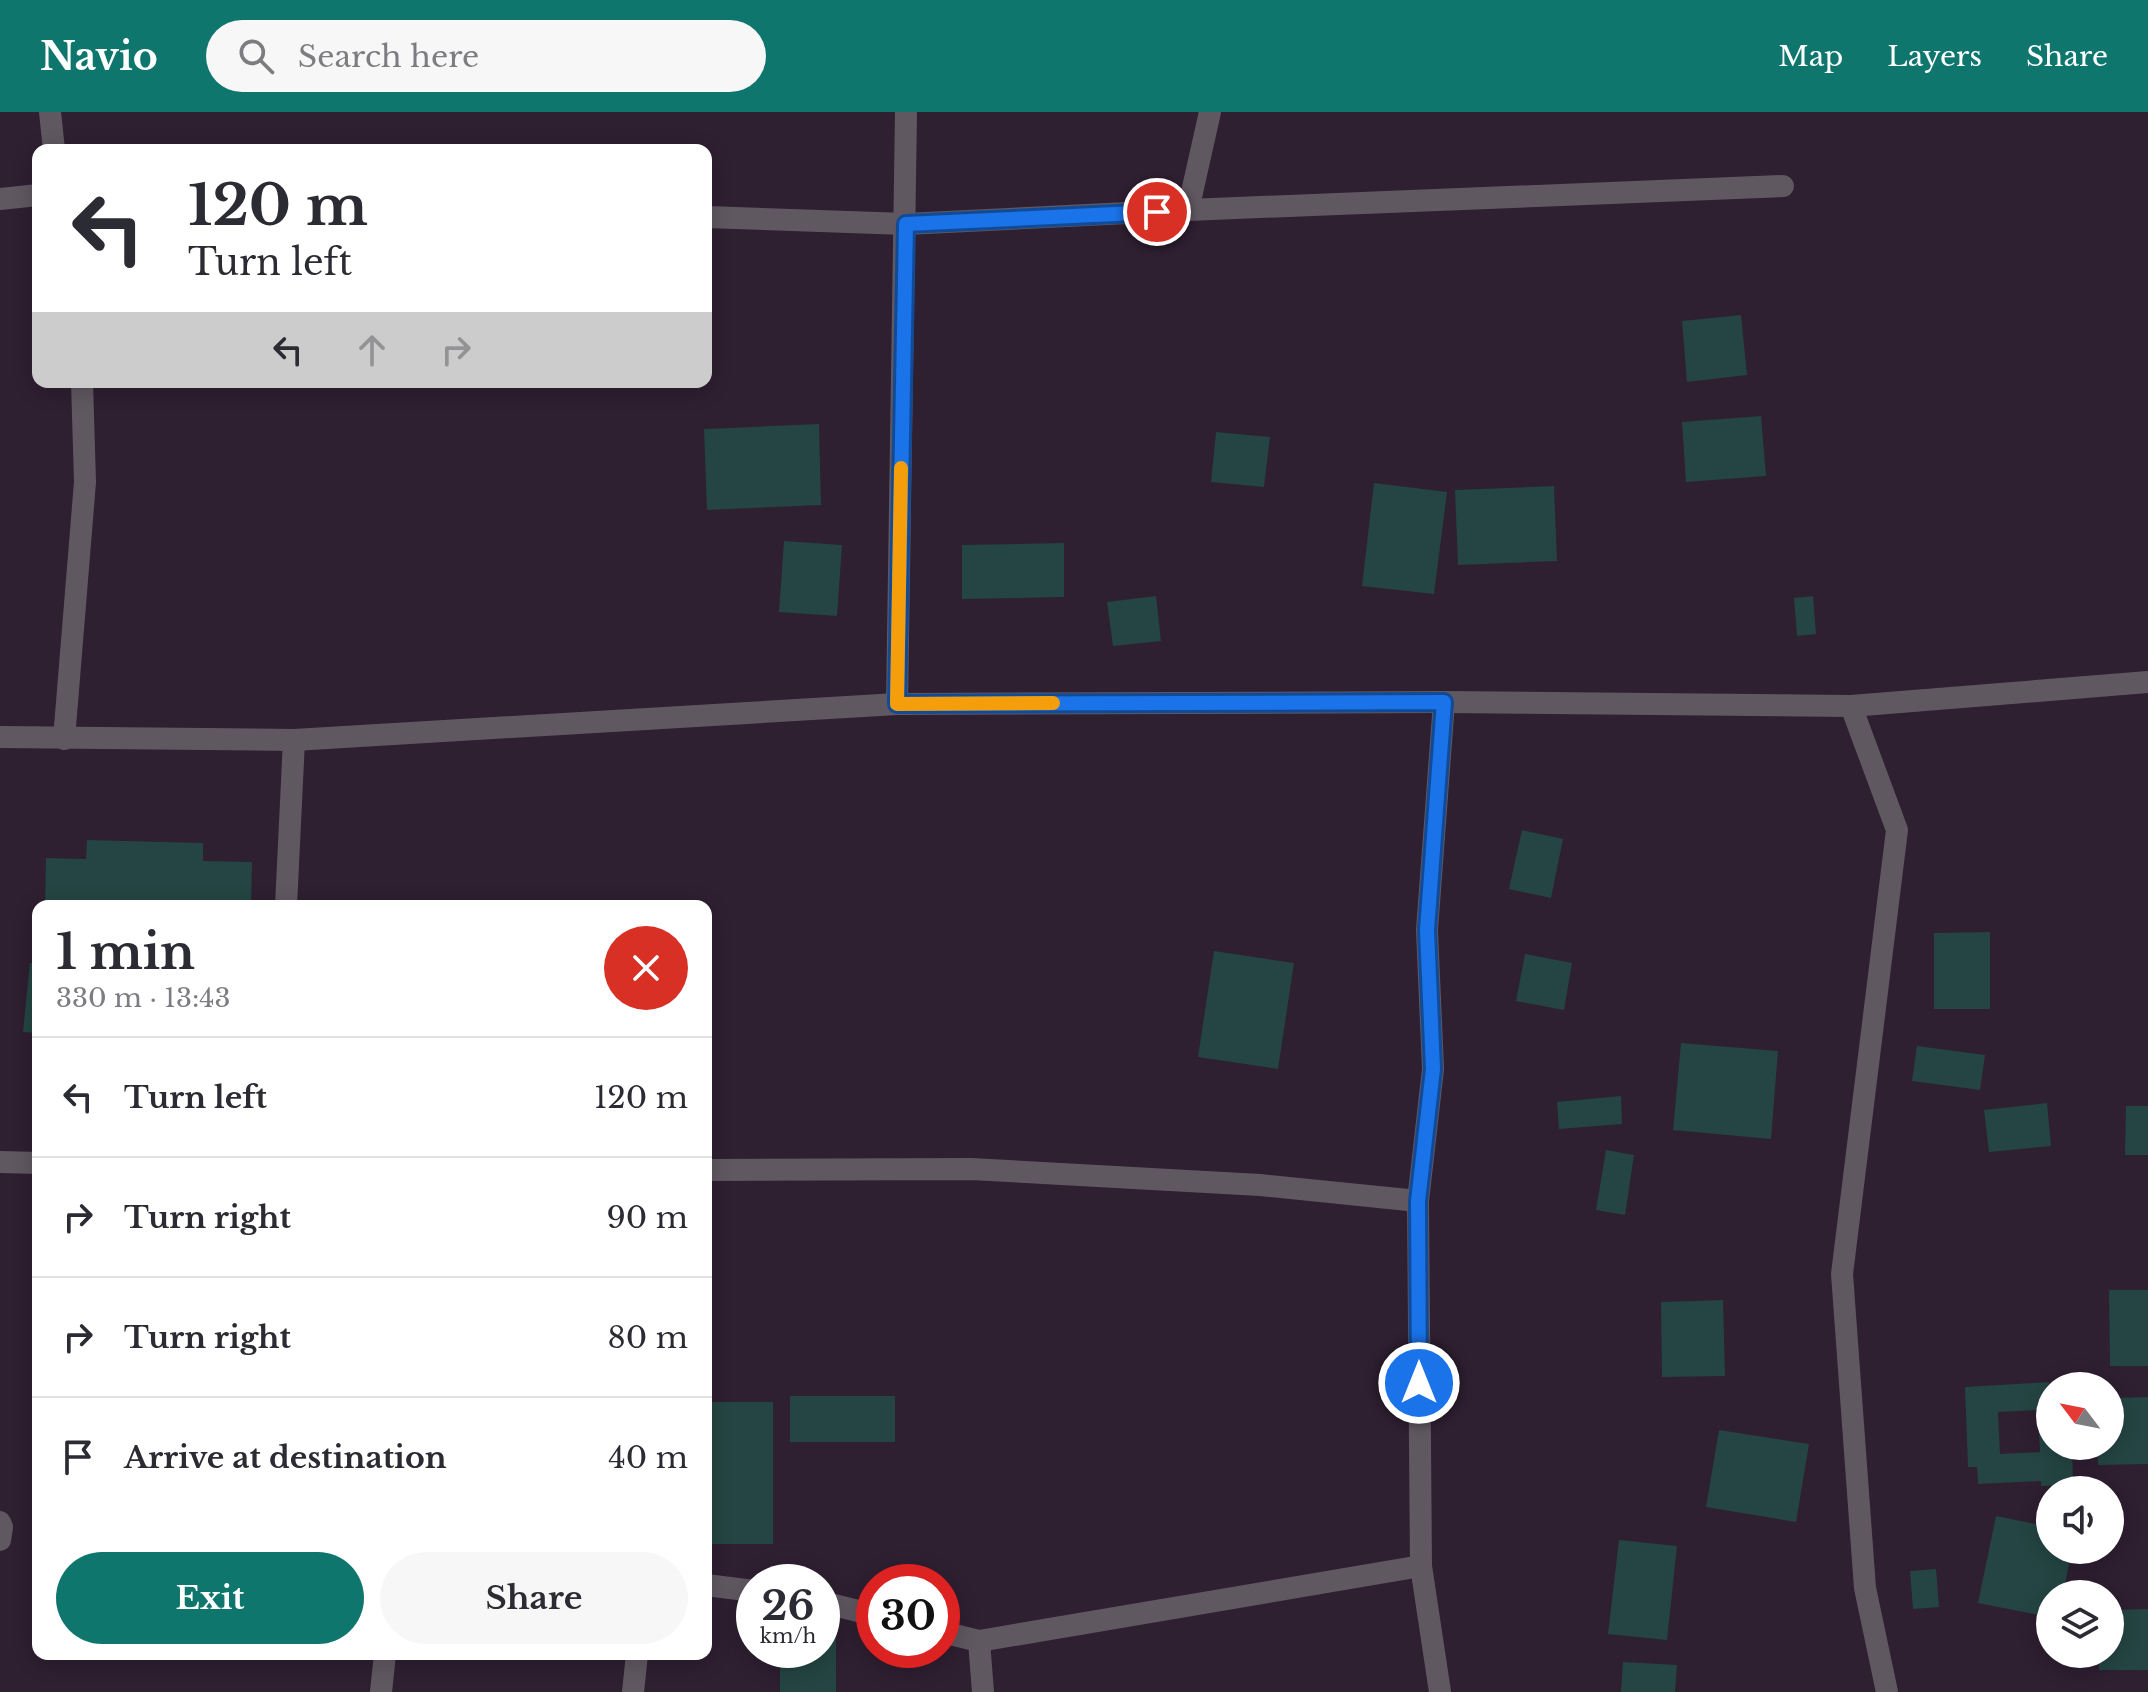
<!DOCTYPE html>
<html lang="en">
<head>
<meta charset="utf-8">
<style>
  body { margin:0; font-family:"Libre Baskerville",serif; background:#f7f7f7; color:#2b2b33; height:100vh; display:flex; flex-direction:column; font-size:30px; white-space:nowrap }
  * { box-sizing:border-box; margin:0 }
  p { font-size:26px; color:#7c7c81 }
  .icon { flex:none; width:44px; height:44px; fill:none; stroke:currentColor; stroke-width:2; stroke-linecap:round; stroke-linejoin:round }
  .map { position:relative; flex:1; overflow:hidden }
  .drawer { position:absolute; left:32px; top:788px; width:680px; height:760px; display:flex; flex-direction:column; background:#fff; border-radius:16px; box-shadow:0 4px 20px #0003 }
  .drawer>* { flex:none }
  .banner { position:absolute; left:32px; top:32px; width:680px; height:244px; border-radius:16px; box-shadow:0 4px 20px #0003; background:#fff; color:#2b2b33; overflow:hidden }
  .needle { width:52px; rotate:302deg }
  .fabs { position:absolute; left:2036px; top:1260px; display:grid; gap:16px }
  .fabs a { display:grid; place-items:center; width:88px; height:88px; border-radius:50%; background:#fff; box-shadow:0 4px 20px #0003; font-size:40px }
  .speed { position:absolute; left:736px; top:1452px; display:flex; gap:16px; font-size:40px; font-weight:700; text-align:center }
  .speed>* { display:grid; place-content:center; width:104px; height:104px; border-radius:50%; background:#fff; box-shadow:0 4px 20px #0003; line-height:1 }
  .speed small { font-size:20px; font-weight:400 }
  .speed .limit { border:12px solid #d22; background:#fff; color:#111 }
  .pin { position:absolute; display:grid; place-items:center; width:68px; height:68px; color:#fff; margin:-34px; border:4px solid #fff; border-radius:50%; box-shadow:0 2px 8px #0007 }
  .me { position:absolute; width:88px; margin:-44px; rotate:0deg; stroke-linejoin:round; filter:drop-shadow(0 0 6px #0008) }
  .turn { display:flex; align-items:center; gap:28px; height:168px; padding:0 24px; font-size:36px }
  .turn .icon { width:104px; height:104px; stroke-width:2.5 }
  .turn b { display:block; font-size:56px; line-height:68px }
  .lanes { display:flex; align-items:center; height:76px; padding:0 24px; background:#0003; justify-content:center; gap:40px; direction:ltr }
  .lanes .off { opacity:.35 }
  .round { display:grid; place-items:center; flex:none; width:84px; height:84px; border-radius:42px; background:#f7f7f7 }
  .head { display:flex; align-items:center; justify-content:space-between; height:136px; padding:0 24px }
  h1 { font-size:48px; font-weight:700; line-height:60px }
  .cta { display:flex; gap:16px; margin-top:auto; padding:16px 24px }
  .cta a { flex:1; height:92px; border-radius:48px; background:#0f766e; color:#fff; font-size:32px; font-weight:700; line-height:92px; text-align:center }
  .cta a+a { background:#f7f7f7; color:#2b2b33 }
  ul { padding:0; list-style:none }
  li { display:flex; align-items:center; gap:24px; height:120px; padding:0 24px; border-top:2px solid #e1e1e2 }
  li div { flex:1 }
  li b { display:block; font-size:30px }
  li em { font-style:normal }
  header { display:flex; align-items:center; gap:48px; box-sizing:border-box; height:112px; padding:0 40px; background:#0f766e; color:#fff }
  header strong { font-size:38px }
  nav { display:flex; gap:44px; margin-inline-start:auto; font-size:28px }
  .search { width:560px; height:72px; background:#f7f7f7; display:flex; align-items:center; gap:20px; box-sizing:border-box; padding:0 28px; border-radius:44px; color:#7c7c81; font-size:30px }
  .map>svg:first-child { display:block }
  .building { fill:#244543; fill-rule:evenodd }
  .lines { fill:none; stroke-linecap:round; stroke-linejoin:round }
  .service { stroke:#605861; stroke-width:22 }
  .minor { stroke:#605861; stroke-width:22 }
  .route-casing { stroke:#114b97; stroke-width:20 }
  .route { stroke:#1a73e8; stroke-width:14 }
  .slow { stroke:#f59e0b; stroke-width:14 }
</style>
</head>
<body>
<header>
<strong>Navio</strong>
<div class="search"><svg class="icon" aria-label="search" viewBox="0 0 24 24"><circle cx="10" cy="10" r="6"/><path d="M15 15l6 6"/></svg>Search here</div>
<nav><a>Map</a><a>Layers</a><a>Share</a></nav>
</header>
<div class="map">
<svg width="2148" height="1580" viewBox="0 0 2148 1580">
  <rect width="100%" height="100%" fill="#2e1f31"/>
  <g class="building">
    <path d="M1741 203 1747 263 1687 270 1682 209Z"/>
    <path d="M1761 304 1766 364 1686 370 1682 310Z"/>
    <path d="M819 312 821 393 707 398 704 317Z"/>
    <path d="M1216 320 1270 325 1264 375 1211 370Z"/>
    <path d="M1374 371 1447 380 1434 482 1362 474Z"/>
    <path d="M1554 374 1557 449 1458 453 1455 378Z"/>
    <path d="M784 429 842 433 837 504 779 500Z"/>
    <path d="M1064 431V485L962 487V433Z"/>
    <path d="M1156 484 1161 529 1113 534 1107 490Z"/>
    <path d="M1813 484 1816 522 1797 524 1794 486Z"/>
    <path d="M1522 718 1563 727 1551 786 1509 777Z"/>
    <path d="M87 728 203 731V749L252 750 251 794H45L46 746 86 747Z"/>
    <path d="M1990 820V897H1934V821Z"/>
    <path d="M1214 839 1294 851 1278 957 1198 945Z"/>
    <path d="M1525 842 1572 851 1564 898 1516 889Z"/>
    <path d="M30 851 38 852V921L23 920Z"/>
    <path d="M1681 931 1778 939 1771 1027 1673 1018Z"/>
    <path d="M1917 934 1985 943 1980 978 1912 969Z"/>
    <path d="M1621 984 1622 1012 1559 1017 1557 990Z"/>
    <path d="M2047 991 2051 1034 1989 1040 1984 998Z"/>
    <path d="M2126 994H2148V1043H2125Z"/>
    <path d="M1606 1038 1634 1043 1625 1103 1596 1098Z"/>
    <path d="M2109 1178H2148V1254H2110Z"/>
    <path d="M1723 1188 1725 1264 1662 1265 1661 1190Z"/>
    <path d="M2049 1270 2050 1334H2072L2073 1373 2041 1374V1369L1978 1372 1977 1355H1968L1965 1275ZM2038 1298 2040 1340 2000 1342 1998 1300Z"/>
    <rect x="790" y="1284" width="105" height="46"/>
    <path d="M2148 1285V1352L2098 1353 2097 1334H2110V1286Z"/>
    <rect x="708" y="1290" width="65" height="142"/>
    <path d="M1719 1318 1809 1332 1796 1410 1706 1395Z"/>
    <path d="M1996 1404 2050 1415V1438H2072L2063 1482H2050V1505L1978 1491Z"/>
    <path d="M1619 1428 1677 1434 1667 1528 1608 1522Z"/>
    <path d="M1936 1457 1939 1495 1913 1497 1910 1459Z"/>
    <path d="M2148 1497V1558H2099L2098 1542H2110V1498Z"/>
    <path d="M822 1521H836V1580H780V1538H822Z"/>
    <path d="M1623 1550 1677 1553 1675 1580H1621Z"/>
  </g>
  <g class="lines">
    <path class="service" d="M0 1410 2 1415 0 1428"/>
    <g class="minor">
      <path d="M50 0 54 38"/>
      <path d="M0 87 38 83"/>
      <path d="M1188 98 1210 0"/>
      <path d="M706 105 906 112 1188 98 1783 74"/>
      <path d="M897 592 906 0"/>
      <path d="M1851 594 1897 718 1842 1162 1865 1476 1887 1580"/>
      <path d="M0 625 294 628 897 592 1444 590 1851 594 2148 570"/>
      <path d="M64 627 85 370 82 270"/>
      <path d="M286 794 294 628"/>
      <path d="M0 1050 38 1051"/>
      <path d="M706 1058 971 1057 1260 1073 1418 1089"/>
      <path d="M706 1473 754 1479"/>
      <path d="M822 1490 874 1503"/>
      <path d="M942 1520 979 1529 983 1580"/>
      <path d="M979 1529 1421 1454"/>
      <path d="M381 1580 385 1542"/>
      <path d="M633 1580 637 1542"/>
      <path d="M1440 1580 1421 1454 1418 1089 1433 957 1427 818 1444 590"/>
    </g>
  </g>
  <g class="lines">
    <defs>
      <path id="route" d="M1157 100 906 112 897 592 1444 590 1427 818 1433 957 1418 1089 1419 1271"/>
    </defs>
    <use href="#route" class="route-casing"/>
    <use href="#route" class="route"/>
    <path class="slow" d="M901 356 897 592 1053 591"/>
  </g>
</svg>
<div class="fabs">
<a><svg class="needle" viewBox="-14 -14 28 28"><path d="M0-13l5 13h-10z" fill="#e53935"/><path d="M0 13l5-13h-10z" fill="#7c7c81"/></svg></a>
<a><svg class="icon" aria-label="sound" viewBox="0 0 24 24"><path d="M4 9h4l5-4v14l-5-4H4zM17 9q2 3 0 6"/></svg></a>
<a><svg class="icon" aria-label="layers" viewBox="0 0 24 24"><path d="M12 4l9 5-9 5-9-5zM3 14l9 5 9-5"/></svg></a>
</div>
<div class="speed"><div>26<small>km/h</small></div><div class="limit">30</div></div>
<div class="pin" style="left:1157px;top:100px;background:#d93025"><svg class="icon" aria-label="arrive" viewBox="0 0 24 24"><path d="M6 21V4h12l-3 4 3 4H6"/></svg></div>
<svg class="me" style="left:1419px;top:1271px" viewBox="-20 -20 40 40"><circle r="17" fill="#1a73e8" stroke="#fff" stroke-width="3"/><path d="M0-11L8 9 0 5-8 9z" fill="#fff"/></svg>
<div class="banner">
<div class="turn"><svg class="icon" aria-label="left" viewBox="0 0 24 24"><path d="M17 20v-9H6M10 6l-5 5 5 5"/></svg><div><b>120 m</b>Turn left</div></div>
<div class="lanes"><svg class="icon" aria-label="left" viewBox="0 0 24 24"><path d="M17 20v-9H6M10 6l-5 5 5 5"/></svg><svg class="icon off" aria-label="ahead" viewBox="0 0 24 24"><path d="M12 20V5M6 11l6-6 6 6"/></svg><svg class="icon off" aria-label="right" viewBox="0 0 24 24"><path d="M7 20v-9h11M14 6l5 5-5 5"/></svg></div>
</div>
<section class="drawer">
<div class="head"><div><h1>1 min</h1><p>330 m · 13:43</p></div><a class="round" style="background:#d93025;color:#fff"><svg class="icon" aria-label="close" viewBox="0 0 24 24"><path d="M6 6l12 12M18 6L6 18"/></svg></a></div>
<ul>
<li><svg class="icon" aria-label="left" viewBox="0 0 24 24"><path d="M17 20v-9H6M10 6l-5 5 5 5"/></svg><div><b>Turn left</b></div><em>120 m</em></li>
<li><svg class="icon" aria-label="right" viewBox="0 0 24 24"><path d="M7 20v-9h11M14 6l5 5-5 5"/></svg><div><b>Turn right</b></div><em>90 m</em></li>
<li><svg class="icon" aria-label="right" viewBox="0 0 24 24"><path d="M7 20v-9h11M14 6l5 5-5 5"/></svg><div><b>Turn right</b></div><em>80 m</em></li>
<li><svg class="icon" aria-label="arrive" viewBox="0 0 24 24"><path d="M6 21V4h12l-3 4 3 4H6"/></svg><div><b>Arrive at destination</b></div><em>40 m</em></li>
</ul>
<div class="cta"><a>Exit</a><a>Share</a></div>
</section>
</div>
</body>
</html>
